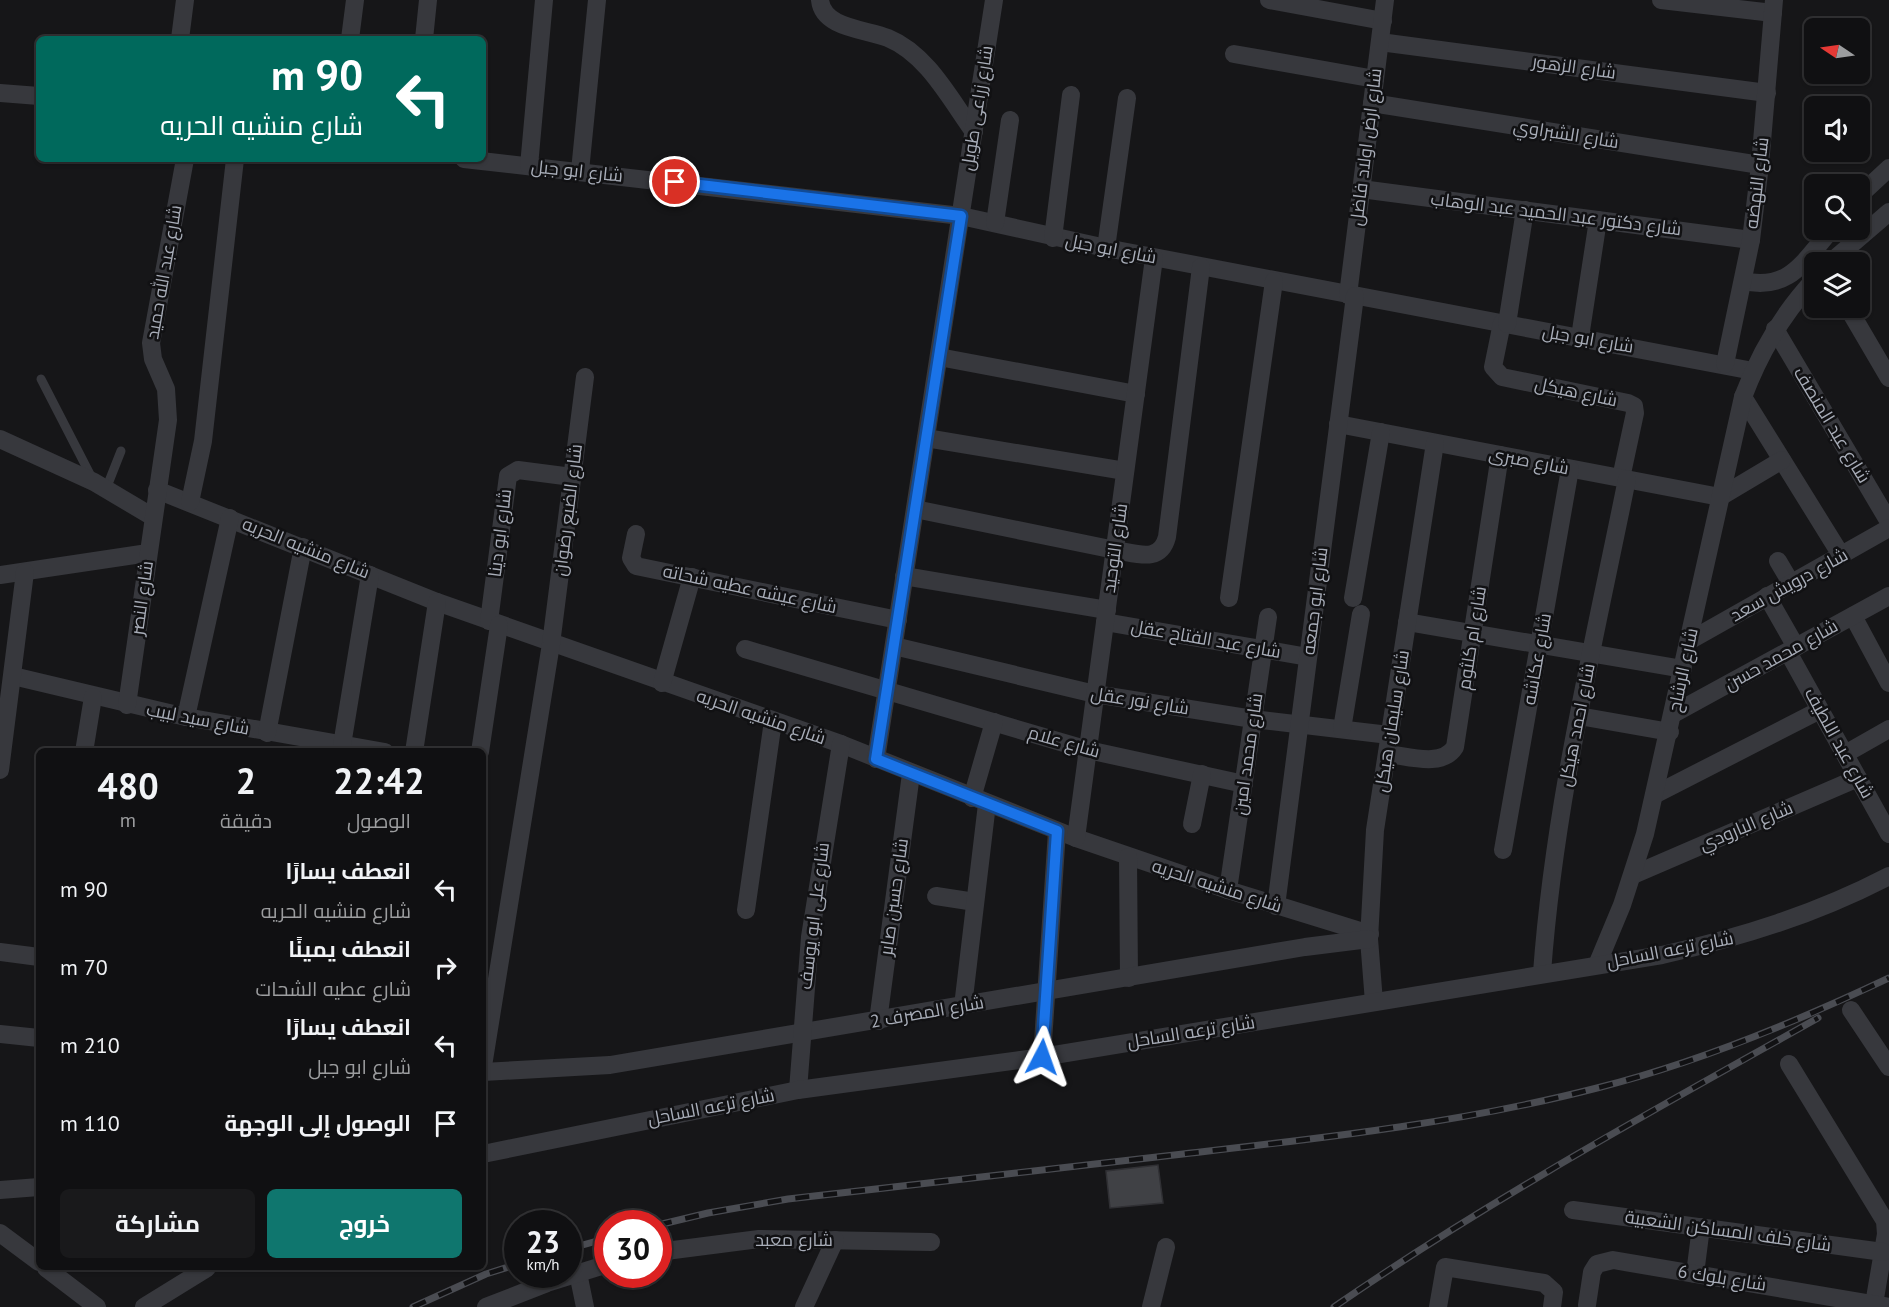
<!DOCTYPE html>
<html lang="ar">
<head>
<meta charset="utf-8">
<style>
  body { margin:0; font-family:"PT Sans",Cairo,sans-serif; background:#19191b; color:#f1f3f6; direction:rtl; height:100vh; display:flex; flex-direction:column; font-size:22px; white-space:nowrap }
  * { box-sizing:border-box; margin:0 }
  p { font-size:20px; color:#9c9d9f }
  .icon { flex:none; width:33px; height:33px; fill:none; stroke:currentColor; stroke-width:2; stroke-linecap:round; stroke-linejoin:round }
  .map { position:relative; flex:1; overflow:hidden; direction:ltr }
  .panel { position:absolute; left:36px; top:748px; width:450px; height:522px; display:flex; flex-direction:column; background:#101012; border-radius:9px; box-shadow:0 2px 4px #0004,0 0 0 2px #303032; direction:rtl }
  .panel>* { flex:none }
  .banner { position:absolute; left:36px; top:36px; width:450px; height:126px; border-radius:9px; box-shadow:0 2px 4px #0004,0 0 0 2px #303032; direction:rtl; background:#00695c; color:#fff; overflow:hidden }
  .needle { width:39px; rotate:283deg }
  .fabs { position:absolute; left:1804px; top:18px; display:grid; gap:12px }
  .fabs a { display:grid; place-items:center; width:66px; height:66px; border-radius:9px; background:#101012; box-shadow:0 2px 4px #0004,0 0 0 2px #303032; font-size:30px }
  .speed { position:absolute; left:504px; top:1210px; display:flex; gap:12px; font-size:30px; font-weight:700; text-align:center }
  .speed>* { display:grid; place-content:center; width:78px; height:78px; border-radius:50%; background:#101012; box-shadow:0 2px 4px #0004,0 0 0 2px #303032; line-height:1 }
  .speed small { font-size:15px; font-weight:400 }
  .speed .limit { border:9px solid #d22; background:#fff; color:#111 }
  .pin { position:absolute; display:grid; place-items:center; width:51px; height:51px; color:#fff; margin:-26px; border:3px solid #fff; border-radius:50%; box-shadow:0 2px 6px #0007 }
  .me { position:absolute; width:66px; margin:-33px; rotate:4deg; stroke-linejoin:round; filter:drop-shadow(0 0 4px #0008) }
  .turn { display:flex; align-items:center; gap:21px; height:126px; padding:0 24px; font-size:27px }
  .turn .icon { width:78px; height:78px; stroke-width:2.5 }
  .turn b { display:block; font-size:42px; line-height:51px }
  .eta { display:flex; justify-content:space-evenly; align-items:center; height:102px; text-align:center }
  .eta b { font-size:36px; font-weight:700; line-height:42px }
  .action { display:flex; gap:12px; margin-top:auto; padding:12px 24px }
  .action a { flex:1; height:69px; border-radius:9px; background:#0f766e; color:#fff; font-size:24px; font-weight:700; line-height:69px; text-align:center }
  .action a+a { background:#19191b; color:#f1f3f6 }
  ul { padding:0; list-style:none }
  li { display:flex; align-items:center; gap:18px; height:78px; padding:0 24px }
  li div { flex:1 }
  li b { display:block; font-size:22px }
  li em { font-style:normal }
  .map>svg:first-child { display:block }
  .building { fill:#404145; stroke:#303034; stroke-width:1.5 }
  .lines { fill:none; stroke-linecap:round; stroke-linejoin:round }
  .service { stroke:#37383d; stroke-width:9 }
  .minor { stroke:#37383d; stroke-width:18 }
  .rail-casing { stroke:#4a4c52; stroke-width:7 }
  .rail { stroke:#111113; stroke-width:4.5; stroke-dasharray:14; stroke-linecap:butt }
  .route-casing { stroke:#114b97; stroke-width:15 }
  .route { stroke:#1a73e8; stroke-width:10 }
  .labels { text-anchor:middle; stroke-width:5; stroke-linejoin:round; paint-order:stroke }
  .street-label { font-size:18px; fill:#a8adb8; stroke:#111113 }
</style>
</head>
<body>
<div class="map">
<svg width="1889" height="1307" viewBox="0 0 1889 1307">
  <rect width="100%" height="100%" fill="#161618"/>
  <path class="building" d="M1158 1165 1163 1203 1110 1208 1106 1171Z"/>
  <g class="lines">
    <g class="service">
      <path d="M41 379 93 480"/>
      <path d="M106 489 121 451"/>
    </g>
    <g class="minor">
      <path d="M820 0C823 29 867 29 888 38 927 54 950 99 974 132"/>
      <path d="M1269 0 1383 21"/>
      <path d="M1661 0 1773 13"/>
      <path d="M180 39 185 0"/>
      <path d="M350 39 355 0"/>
      <path d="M424 39 428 0"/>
      <path d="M1380 42 1767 93"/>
      <path d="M1234 54 1375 79"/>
      <path d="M0 93 39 96"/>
      <path d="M1372 103 1760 165"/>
      <path d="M464 159 961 216 1106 248 1753 371"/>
      <path d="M529 166 544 0"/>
      <path d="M580 171 597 0"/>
      <path d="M1361 189 1751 240"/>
      <path d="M1860 195 1889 168"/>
      <path d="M995 223 1010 120"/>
      <path d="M1053 238 1071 95"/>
      <path d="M1106 248 1127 98"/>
      <path d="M1831 262 1889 212"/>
      <path d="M1743 281C1790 291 1803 262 1831 230"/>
      <path d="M1348 295 1385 0"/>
      <path d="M1848 308 1889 378"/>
      <path d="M1502 323 1493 367 1502 377 1628 403 1634 406 1635 413 1621 478"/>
      <path d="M1507 324 1525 210"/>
      <path d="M1775 329 1889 522"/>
      <path d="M1580 337 1598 220"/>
      <path d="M939 357 1136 394"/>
      <path d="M1725 364 1751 240 1760 165 1774 0"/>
      <path d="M1743 397 1841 555"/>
      <path d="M1338 424 1720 497 1782 460"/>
      <path d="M926 438 1125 471"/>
      <path d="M0 439 94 482 153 517"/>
      <path d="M157 490 437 602 841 744 1076 838 1228 890 1370 934"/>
      <path d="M190 502 203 441 235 159"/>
      <path d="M915 509 1115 550C1136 553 1160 564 1167 537L1201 267"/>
      <path d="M636 534 631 558 636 566 898 620"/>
      <path d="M1778 561 1791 583"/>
      <path d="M0 575 148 553"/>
      <path d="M904 576 1107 610"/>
      <path d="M1767 596 1796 647"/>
      <path d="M1229 598 1274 281"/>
      <path d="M1353 598 1381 432"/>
      <path d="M1853 616 1889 683"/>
      <path d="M489 621 508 476 518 470 572 477"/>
      <path d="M1105 622 1308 657"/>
      <path d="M1407 622 1683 669"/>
      <path d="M1689 641 1889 528"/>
      <path d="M894 646 1095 694 1253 719 1389 735"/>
      <path d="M745 649 1088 750 1244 784"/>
      <path d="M1788 652 1889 834"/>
      <path d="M13 676 186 717 385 752"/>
      <path d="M662 683 692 577"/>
      <path d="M127 705 168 420 166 389 153 359 151 343 185 159"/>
      <path d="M1673 714 1889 596"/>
      <path d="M1579 716 1670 732"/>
      <path d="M186 717 230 518"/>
      <path d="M1342 729 1361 614"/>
      <path d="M267 733 303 547"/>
      <path d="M342 745 370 575"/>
      <path d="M84 752 93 697"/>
      <path d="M414 752 437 602"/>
      <path d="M480 752 499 625"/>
      <path d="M1387 754C1408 756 1442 768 1455 747L1500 455"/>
      <path d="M1845 754 1889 729"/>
      <path d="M876 759 994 0"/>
      <path d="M0 770 25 572"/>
      <path d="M1656 794 1820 710"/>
      <path d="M972 798 994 722"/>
      <path d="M1192 824 1202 774"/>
      <path d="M1076 838 1154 258"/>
      <path d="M1503 850 1570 469"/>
      <path d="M1128 857 1129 978"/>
      <path d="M1633 875 1858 778"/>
      <path d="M1228 890 1268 617"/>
      <path d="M936 896 975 902"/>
      <path d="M1276 906 1355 296"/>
      <path d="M746 910 773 721"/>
      <path d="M0 952 39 957"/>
      <path d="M1597 965 1622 905 1645 834 1743 397C1760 352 1782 314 1815 279"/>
      <path d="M1542 973C1554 806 1594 643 1627 479"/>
      <path d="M1374 1002 1369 939 1375 830 1435 443"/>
      <path d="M963 1006 987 804"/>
      <path d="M1851 1010 1889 1067"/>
      <path d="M878 1021 911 774"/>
      <path d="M0 1034 39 1038"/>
      <path d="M1042 1057 1057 831"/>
      <path d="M1789 1064 1885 1221 1886 1234 1874 1304"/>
      <path d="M483 1066 551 644 585 377"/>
      <path d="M483 1072 610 1065 1305 947 1369 939"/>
      <path d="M798 1090 810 937 841 744"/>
      <path d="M483 1154 798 1090 1042 1057 1662 955C1742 937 1816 914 1889 876"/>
      <path d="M0 1190 39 1187"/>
      <path d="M1573 1210 1883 1252"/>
      <path d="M0 1233 39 1262"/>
      <path d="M658 1252 759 1239 931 1242"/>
      <path d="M46 1268 97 1307"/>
      <path d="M578 1273 585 1307"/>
      <path d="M1695 1274 1701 1227"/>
      <path d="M1587 1305 1592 1272 1597 1264 1613 1260 1889 1307"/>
      <path d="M144 1307 207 1268"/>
      <path d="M486 1307 547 1283 608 1264"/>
      <path d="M804 1307 835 1240"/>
      <path d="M1151 1307 1166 1247"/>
      <path d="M1438 1307 1445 1267 1544 1283 1554 1292 1552 1307"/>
    </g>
    <defs>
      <g id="rail">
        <path d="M658 1225 708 1213 788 1199C920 1184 1051 1169 1183 1154 1322 1138 1461 1123 1597 1088 1697 1063 1796 1022 1889 978"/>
        <path d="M568 1249 608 1238"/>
        <path d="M413 1307 486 1274 518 1264"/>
        <path d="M1334 1307C1489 1200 1654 1110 1818 1018"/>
      </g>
    </defs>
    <use href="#rail" class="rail-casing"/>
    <use href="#rail" class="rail"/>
  </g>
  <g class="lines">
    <defs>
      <path id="route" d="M675 182 961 216 876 759 1057 831 1042 1057"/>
    </defs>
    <use href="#route" class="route-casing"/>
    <use href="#route" class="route"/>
  </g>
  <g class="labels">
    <g class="street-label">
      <text transform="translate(1574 67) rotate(8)" y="6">شارع الزهور</text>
      <text transform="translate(977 108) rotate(-81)" y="6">شارع زراعى طويل</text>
      <text transform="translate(1566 134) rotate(9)" y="6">شارع الشبراوي</text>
      <text transform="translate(1366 147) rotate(-83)" y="6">شارع ارض اولاد فاضل</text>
      <text transform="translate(577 171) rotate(6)" y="6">شارع ابو جبل</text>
      <text transform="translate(1757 183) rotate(-83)" y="6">شارع النهضه</text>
      <text transform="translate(1556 214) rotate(7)" y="6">شارع دكتور عبد الحميد عبد الوهاب</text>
      <text transform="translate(1111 249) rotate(11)" y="6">شارع ابو جبل</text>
      <text transform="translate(164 272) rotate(-80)" y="6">شارع عبد الله حميد</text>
      <text transform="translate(1588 339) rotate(10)" y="6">شارع ابو جبل</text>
      <text transform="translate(1576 392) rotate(12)" y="6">شارع هيكل</text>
      <text transform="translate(1832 425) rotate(59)" y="6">شارع عبد المنصف</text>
      <text transform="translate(1529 461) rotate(11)" y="6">شارع صبرى</text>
      <text transform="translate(568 510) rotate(-83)" y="6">شارع الضبع رضوان</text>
      <text transform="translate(500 533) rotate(-83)" y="6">شارع ابو دينا</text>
      <text transform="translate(306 548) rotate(22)" y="6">شارع منشيه الحريه</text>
      <text transform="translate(1115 548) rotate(-82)" y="6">شارع التوحيد</text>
      <text transform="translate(1789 585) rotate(-29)" y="6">شارع درويش سعد</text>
      <text transform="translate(750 589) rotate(12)" y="6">شارع عيشه عطيه شحاته</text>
      <text transform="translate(142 598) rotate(-82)" y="6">شارع النصر</text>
      <text transform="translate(1315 601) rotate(-83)" y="6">شارع ابو جمعه</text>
      <text transform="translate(1472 638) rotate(-81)" y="6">شارع ام كلثوم</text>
      <text transform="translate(1206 639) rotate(10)" y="6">شارع عبد الفتاح عقل</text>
      <text transform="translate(1781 655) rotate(-29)" y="6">شارع محمد حسن</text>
      <text transform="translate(1537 659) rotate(-80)" y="6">شارع عكاشه</text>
      <text transform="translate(1683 670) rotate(-78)" y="6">شارع الرشاح</text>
      <text transform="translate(1140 701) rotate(9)" y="6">شارع نور عقل</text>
      <text transform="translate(761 717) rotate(19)" y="6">شارع منشيه الحريه</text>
      <text transform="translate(198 719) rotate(11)" y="6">شارع سيد لبيب</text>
      <text transform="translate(1392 721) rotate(-81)" y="6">شارع سليمان هيكل</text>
      <text transform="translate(1577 725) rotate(-79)" y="6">شارع احمد هيكل</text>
      <text transform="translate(1064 742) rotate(16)" y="6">شارع علام</text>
      <text transform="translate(1839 743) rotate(61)" y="6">شارع عبد اللطيف</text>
      <text transform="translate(1248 754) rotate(-82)" y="6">شارع محمد امين</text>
      <text transform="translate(1746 826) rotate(-23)" y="6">شارع البارودي</text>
      <text transform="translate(1217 886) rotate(18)" y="6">شارع منشيه الحريه</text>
      <text transform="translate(894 897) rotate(-82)" y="6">شارع حسين صابر</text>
      <text transform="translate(814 916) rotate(-83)" y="6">شارع على ابو يوسف</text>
      <text transform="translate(1670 950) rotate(-11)" y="6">شارع ترعه الساحل</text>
      <text transform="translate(927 1012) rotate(-10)" y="6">شارع المصرف 2</text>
      <text transform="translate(1191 1032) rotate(-9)" y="6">شارع ترعه الساحل</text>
      <text transform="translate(711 1107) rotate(-11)" y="6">شارع ترعه الساحل</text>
      <text transform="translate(1728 1231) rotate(8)" y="6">شارع خلف المساكن الشعبية</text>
      <text x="794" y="1246">شارع معبد</text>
      <text transform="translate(1722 1278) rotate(9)" y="6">شارع بلوك 6</text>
    </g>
  </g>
</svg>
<div class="fabs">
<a><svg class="needle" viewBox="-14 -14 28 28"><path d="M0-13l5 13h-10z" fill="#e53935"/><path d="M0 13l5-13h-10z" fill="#9c9d9f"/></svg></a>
<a><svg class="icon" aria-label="sound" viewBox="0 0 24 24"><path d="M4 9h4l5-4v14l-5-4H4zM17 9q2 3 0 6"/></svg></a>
<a><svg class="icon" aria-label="search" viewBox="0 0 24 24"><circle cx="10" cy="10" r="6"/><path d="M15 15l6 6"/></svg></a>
<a><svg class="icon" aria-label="layers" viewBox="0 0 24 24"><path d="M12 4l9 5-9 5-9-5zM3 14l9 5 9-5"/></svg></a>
</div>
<div class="speed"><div>23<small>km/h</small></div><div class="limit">30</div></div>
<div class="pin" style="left:675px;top:182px;background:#d93025"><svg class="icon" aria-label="arrive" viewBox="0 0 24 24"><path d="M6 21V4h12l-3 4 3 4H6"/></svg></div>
<svg class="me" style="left:1042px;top:1057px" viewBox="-20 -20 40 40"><path d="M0-17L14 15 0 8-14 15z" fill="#1a73e8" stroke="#fff" stroke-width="4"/></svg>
<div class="banner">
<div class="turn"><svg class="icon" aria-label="left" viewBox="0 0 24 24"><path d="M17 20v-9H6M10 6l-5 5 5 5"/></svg><div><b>90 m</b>شارع منشيه الحريه</div></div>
</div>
<section class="panel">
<div class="eta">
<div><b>22:42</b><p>الوصول</p></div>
<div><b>2</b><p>دقيقة</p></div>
<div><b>480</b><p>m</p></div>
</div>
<ul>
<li><svg class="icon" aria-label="left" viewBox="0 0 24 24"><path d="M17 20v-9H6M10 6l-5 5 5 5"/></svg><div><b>انعطف يسارًا</b><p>شارع منشيه الحريه</p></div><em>90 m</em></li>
<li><svg class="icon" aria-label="right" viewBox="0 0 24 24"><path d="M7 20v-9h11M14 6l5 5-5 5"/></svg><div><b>انعطف يمينًا</b><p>شارع عطيه الشحات</p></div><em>70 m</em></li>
<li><svg class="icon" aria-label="left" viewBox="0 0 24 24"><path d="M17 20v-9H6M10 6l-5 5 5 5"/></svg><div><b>انعطف يسارًا</b><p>شارع ابو جبل</p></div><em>210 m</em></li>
<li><svg class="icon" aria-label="arrive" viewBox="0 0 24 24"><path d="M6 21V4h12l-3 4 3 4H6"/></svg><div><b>الوصول إلى الوجهة</b></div><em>110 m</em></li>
</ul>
<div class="action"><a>خروج</a><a>مشاركة</a></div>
</section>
</div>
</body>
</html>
